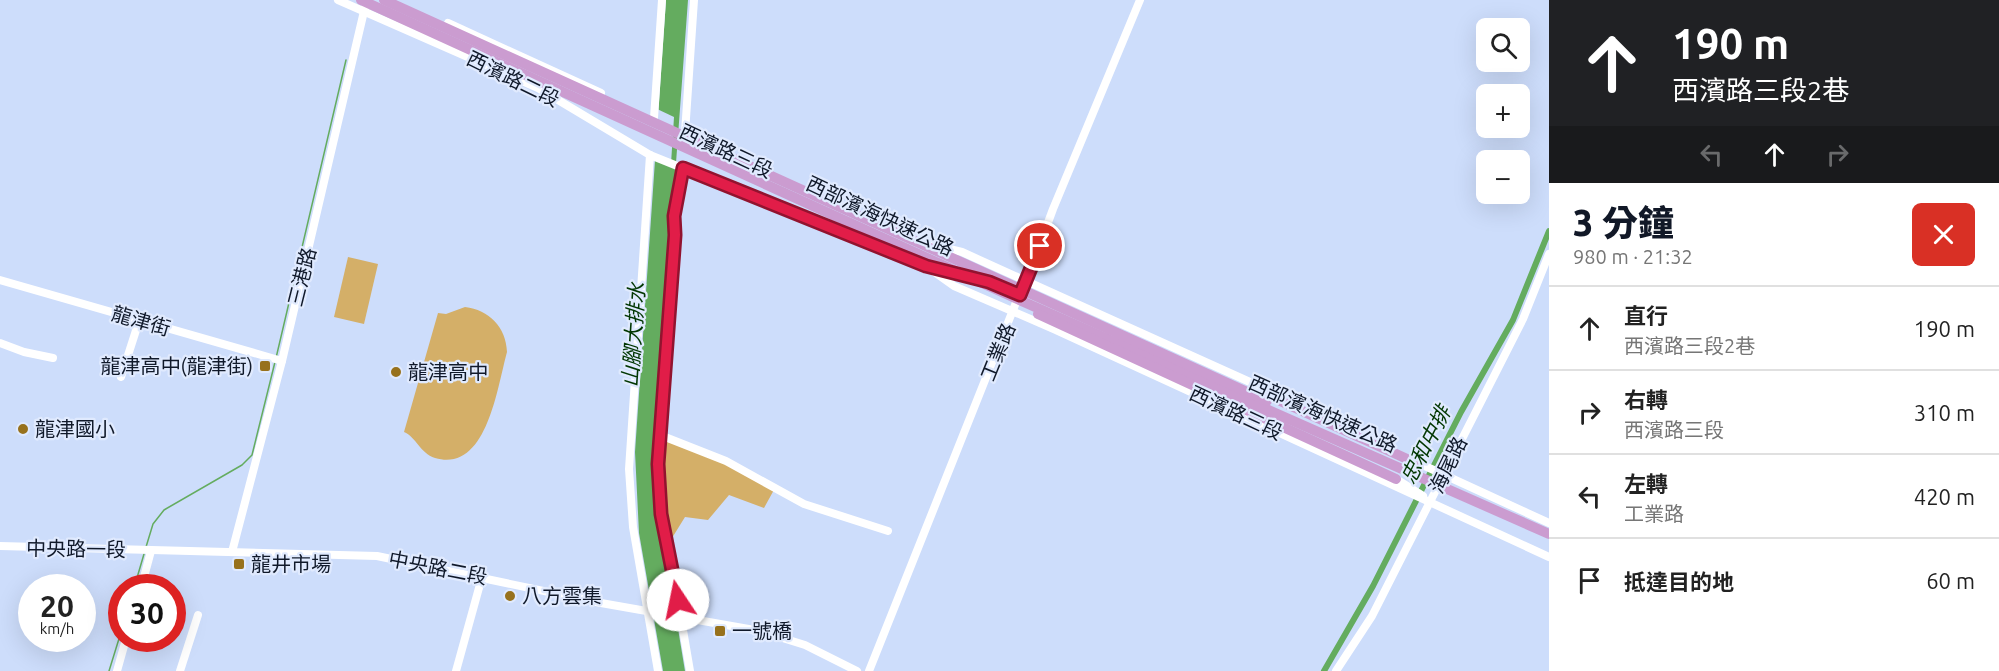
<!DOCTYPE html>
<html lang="zh-TW">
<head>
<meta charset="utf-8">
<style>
  body { margin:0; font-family:Ubuntu,"Noto Sans TC",sans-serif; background:#f6f6f6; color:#222; height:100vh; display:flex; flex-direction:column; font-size:22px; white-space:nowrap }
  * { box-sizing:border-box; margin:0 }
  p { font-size:20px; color:#767676 }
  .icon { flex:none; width:33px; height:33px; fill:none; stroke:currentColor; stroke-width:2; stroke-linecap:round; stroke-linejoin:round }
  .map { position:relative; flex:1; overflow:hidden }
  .drawer { display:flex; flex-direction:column; background:#fff; width:450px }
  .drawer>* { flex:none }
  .top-card { background:#202124; color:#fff; overflow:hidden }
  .controls { position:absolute; left:1476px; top:18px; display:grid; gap:12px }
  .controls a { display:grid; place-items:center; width:54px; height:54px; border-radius:9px; background:#fff; box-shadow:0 6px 24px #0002; font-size:30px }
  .speed { position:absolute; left:18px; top:574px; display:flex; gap:12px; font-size:30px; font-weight:700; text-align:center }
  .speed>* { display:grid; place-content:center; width:78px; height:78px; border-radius:50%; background:#fff; box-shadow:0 6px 24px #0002; line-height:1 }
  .speed small { font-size:15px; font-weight:400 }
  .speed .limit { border:9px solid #d22; background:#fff; color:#111 }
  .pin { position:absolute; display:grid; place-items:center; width:51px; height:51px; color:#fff; margin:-26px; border:3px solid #fff; border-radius:50%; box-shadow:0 2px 6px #0007 }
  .me { position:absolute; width:66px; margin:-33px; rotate:349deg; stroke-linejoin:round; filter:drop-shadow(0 0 4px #0008) }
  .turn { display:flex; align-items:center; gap:21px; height:126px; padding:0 24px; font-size:27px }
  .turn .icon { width:78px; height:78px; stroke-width:2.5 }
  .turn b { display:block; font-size:42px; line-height:51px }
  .lanes { display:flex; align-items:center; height:57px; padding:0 24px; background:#0003; justify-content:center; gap:30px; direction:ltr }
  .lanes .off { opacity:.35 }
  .round { display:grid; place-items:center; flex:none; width:63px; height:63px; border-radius:9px; background:#f6f6f6 }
  .summary { display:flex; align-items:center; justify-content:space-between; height:102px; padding:0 24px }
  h1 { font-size:36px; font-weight:800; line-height:45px; color:#111827 }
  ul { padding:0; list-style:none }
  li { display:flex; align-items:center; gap:18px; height:84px; padding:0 24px; border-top:2px solid #e0e0e0 }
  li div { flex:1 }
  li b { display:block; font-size:22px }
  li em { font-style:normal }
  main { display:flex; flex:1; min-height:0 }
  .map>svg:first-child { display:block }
  .green { fill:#d4af68 }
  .water { fill:#64ac5f }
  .pier { fill:#cdddfb }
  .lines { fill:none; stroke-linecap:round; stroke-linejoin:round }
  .stream { stroke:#64ac5f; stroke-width:1.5 }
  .canal { stroke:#64ac5f; stroke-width:6 }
  .minor { stroke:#fff; stroke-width:8 }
  .highway { stroke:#cb9cd0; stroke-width:10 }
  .route-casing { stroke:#92132f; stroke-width:15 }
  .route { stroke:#e11d48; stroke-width:10 }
  .poi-dot { fill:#97711c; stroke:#e0eafe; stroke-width:2 }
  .labels { text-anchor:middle; stroke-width:4.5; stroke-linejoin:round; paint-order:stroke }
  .street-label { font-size:20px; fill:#10192a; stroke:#e0eafe }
  .poi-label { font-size:20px; fill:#10192a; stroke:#e0eafe; text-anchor:start }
  .water-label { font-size:21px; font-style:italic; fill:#023702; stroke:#e0eafe }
</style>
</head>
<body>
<main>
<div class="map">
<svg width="1549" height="671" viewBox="0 0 1549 671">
  <rect width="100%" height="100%" fill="#cdddfb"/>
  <g class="green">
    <path d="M348 257 378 264 364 324 334 317Z"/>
    <path d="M465 307C489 310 506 327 507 352 497 388 487 473 435 458 420 453 416 437 404 432L438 313 446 314Z"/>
    <path d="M665 441 741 467 775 488 764 508 729 495 708 520 685 517 672 538 663 487Z"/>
  </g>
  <path class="water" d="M666 0H688L655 448 657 502 685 671H663L639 533 635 452Z"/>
  <path class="pier" d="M655 108 674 117 671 164 653 155Z"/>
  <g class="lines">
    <g class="stream">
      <path d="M276 358 346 60"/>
      <path d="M146 547 153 524 164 510 242 465 252 455 275 362"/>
      <path d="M134 588 144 554"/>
      <path d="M109 671 122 629"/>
    </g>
    <path class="canal" d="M1324 671 1373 586 1461 412 1513 320 1549 231"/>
    <g class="minor">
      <path d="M338 0 538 88 650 155 926 266 949 272"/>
      <path d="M448 23 601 93"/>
      <path d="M654 118 662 0"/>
      <path d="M685 133 694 0"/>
      <path d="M650 155 629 469 633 527 658 671"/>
      <path d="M683 168 674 216 675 235 660 435 659 490 690 671"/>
      <path d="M933 245 962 252 1272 392"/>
      <path d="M930 269 954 286 1056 330 1549 557"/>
      <path d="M0 280 282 361"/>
      <path d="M1025 285 1053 209 1140 0"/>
      <path d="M0 343 24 352 53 358"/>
      <path d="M121 377 139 321"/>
      <path d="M660 435 726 461 804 504 888 531"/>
      <path d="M1414 461 1549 523"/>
      <path d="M1396 479 1423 496"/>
      <path d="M0 546 377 556 601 603 760 631 805 645 857 671"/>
      <path d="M232 552 282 361 365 7"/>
      <path d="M141 588 151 551"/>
      <path d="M117 671 126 639"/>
      <path d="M180 671 198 615"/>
      <path d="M456 671 482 577"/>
      <path d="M869 671 1019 295"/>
      <path d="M1336 671 1372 616 1405 551 1523 319 1549 254"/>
    </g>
    <g class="highway">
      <path d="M361 0 1015 298 1549 534"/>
      <path d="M384 0 1267 401"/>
      <path d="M1038 314 1396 479"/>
      <path d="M1263 393 1418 464"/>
    </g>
  </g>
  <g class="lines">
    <defs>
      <path id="route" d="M678 600 661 514 658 464 675 235 674 216 683 168 926 266 989 282 1020 295 1040 246"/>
    </defs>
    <use href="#route" class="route-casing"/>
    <use href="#route" class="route"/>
  </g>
  <g class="poi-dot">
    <rect x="259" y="360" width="12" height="12" rx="3"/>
    <circle cx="396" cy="372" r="6"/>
    <circle cx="23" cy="429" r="6"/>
    <rect x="233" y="558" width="12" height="12" rx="3"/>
    <circle cx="510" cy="596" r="6"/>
    <rect x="714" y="625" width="12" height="12" rx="3"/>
  </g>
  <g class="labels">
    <g class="street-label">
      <text transform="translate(513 79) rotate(26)" y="7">西濱路二段</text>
      <text transform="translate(726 151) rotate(25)" y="7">西濱路三段</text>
      <text transform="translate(880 216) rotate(25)" y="7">西部濱海快速公路</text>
      <text transform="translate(302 277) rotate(-76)" y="7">三港路</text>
      <text transform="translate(141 321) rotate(16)" y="7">龍津街</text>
      <text transform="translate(998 352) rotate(-68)" y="7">工業路</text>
      <text transform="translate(1236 413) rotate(25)" y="7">西濱路三段</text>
      <text transform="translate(1323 414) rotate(24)" y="7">西部濱海快速公路</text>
      <text transform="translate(1448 465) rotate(-64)" y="7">海尾路</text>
      <text transform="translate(76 549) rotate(1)" y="7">中央路一段</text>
      <text transform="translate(438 568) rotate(11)" y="7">中央路二段</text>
    </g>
    <g class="poi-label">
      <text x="253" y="373" text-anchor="end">龍津高中(龍津街)</text>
      <text x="408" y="379">龍津高中</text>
      <text x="35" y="436">龍津國小</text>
      <text x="251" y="571">龍井市場</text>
      <text x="522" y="603">八方雲集</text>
      <text x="732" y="638">一號橋</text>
    </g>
    <g class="water-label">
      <text transform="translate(634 335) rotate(-86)" y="7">山腳大排水</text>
      <text transform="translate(1426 445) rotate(-63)" y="7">忠和中排</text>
    </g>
  </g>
</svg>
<div class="controls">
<a><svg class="icon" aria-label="search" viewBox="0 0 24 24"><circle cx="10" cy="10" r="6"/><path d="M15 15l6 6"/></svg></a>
<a>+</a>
<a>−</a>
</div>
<div class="speed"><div>20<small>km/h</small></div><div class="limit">30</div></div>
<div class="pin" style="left:1040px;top:246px;background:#d93025"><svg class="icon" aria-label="arrive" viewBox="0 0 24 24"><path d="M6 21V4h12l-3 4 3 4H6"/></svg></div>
<svg class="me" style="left:678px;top:600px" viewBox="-20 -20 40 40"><circle r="19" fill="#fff"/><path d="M0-13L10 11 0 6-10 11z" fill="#e11d48"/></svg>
</div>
<section class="drawer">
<div class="top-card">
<div class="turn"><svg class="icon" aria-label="ahead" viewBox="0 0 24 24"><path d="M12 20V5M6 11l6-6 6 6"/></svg><div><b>190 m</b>西濱路三段2巷</div></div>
<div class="lanes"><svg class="icon off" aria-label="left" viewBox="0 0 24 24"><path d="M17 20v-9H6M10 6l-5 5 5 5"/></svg><svg class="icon" aria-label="ahead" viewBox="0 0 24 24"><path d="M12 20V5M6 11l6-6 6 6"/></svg><svg class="icon off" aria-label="right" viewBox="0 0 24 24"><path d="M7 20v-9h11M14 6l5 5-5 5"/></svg></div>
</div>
<div class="summary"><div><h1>3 分鐘</h1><p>980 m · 21:32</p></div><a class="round" style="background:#d93025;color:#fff"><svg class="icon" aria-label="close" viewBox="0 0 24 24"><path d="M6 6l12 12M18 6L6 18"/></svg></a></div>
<ul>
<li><svg class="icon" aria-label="ahead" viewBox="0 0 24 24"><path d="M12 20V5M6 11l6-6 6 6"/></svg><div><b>直行</b><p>西濱路三段2巷</p></div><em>190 m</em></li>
<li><svg class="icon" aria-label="right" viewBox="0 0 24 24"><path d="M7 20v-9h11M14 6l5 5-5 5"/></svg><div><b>右轉</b><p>西濱路三段</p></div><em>310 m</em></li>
<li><svg class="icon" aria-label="left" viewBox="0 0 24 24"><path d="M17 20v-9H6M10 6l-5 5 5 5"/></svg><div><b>左轉</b><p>工業路</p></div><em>420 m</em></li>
<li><svg class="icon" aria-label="arrive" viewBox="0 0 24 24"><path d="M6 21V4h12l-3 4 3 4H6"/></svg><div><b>抵達目的地</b></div><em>60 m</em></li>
</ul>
</section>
</main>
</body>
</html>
